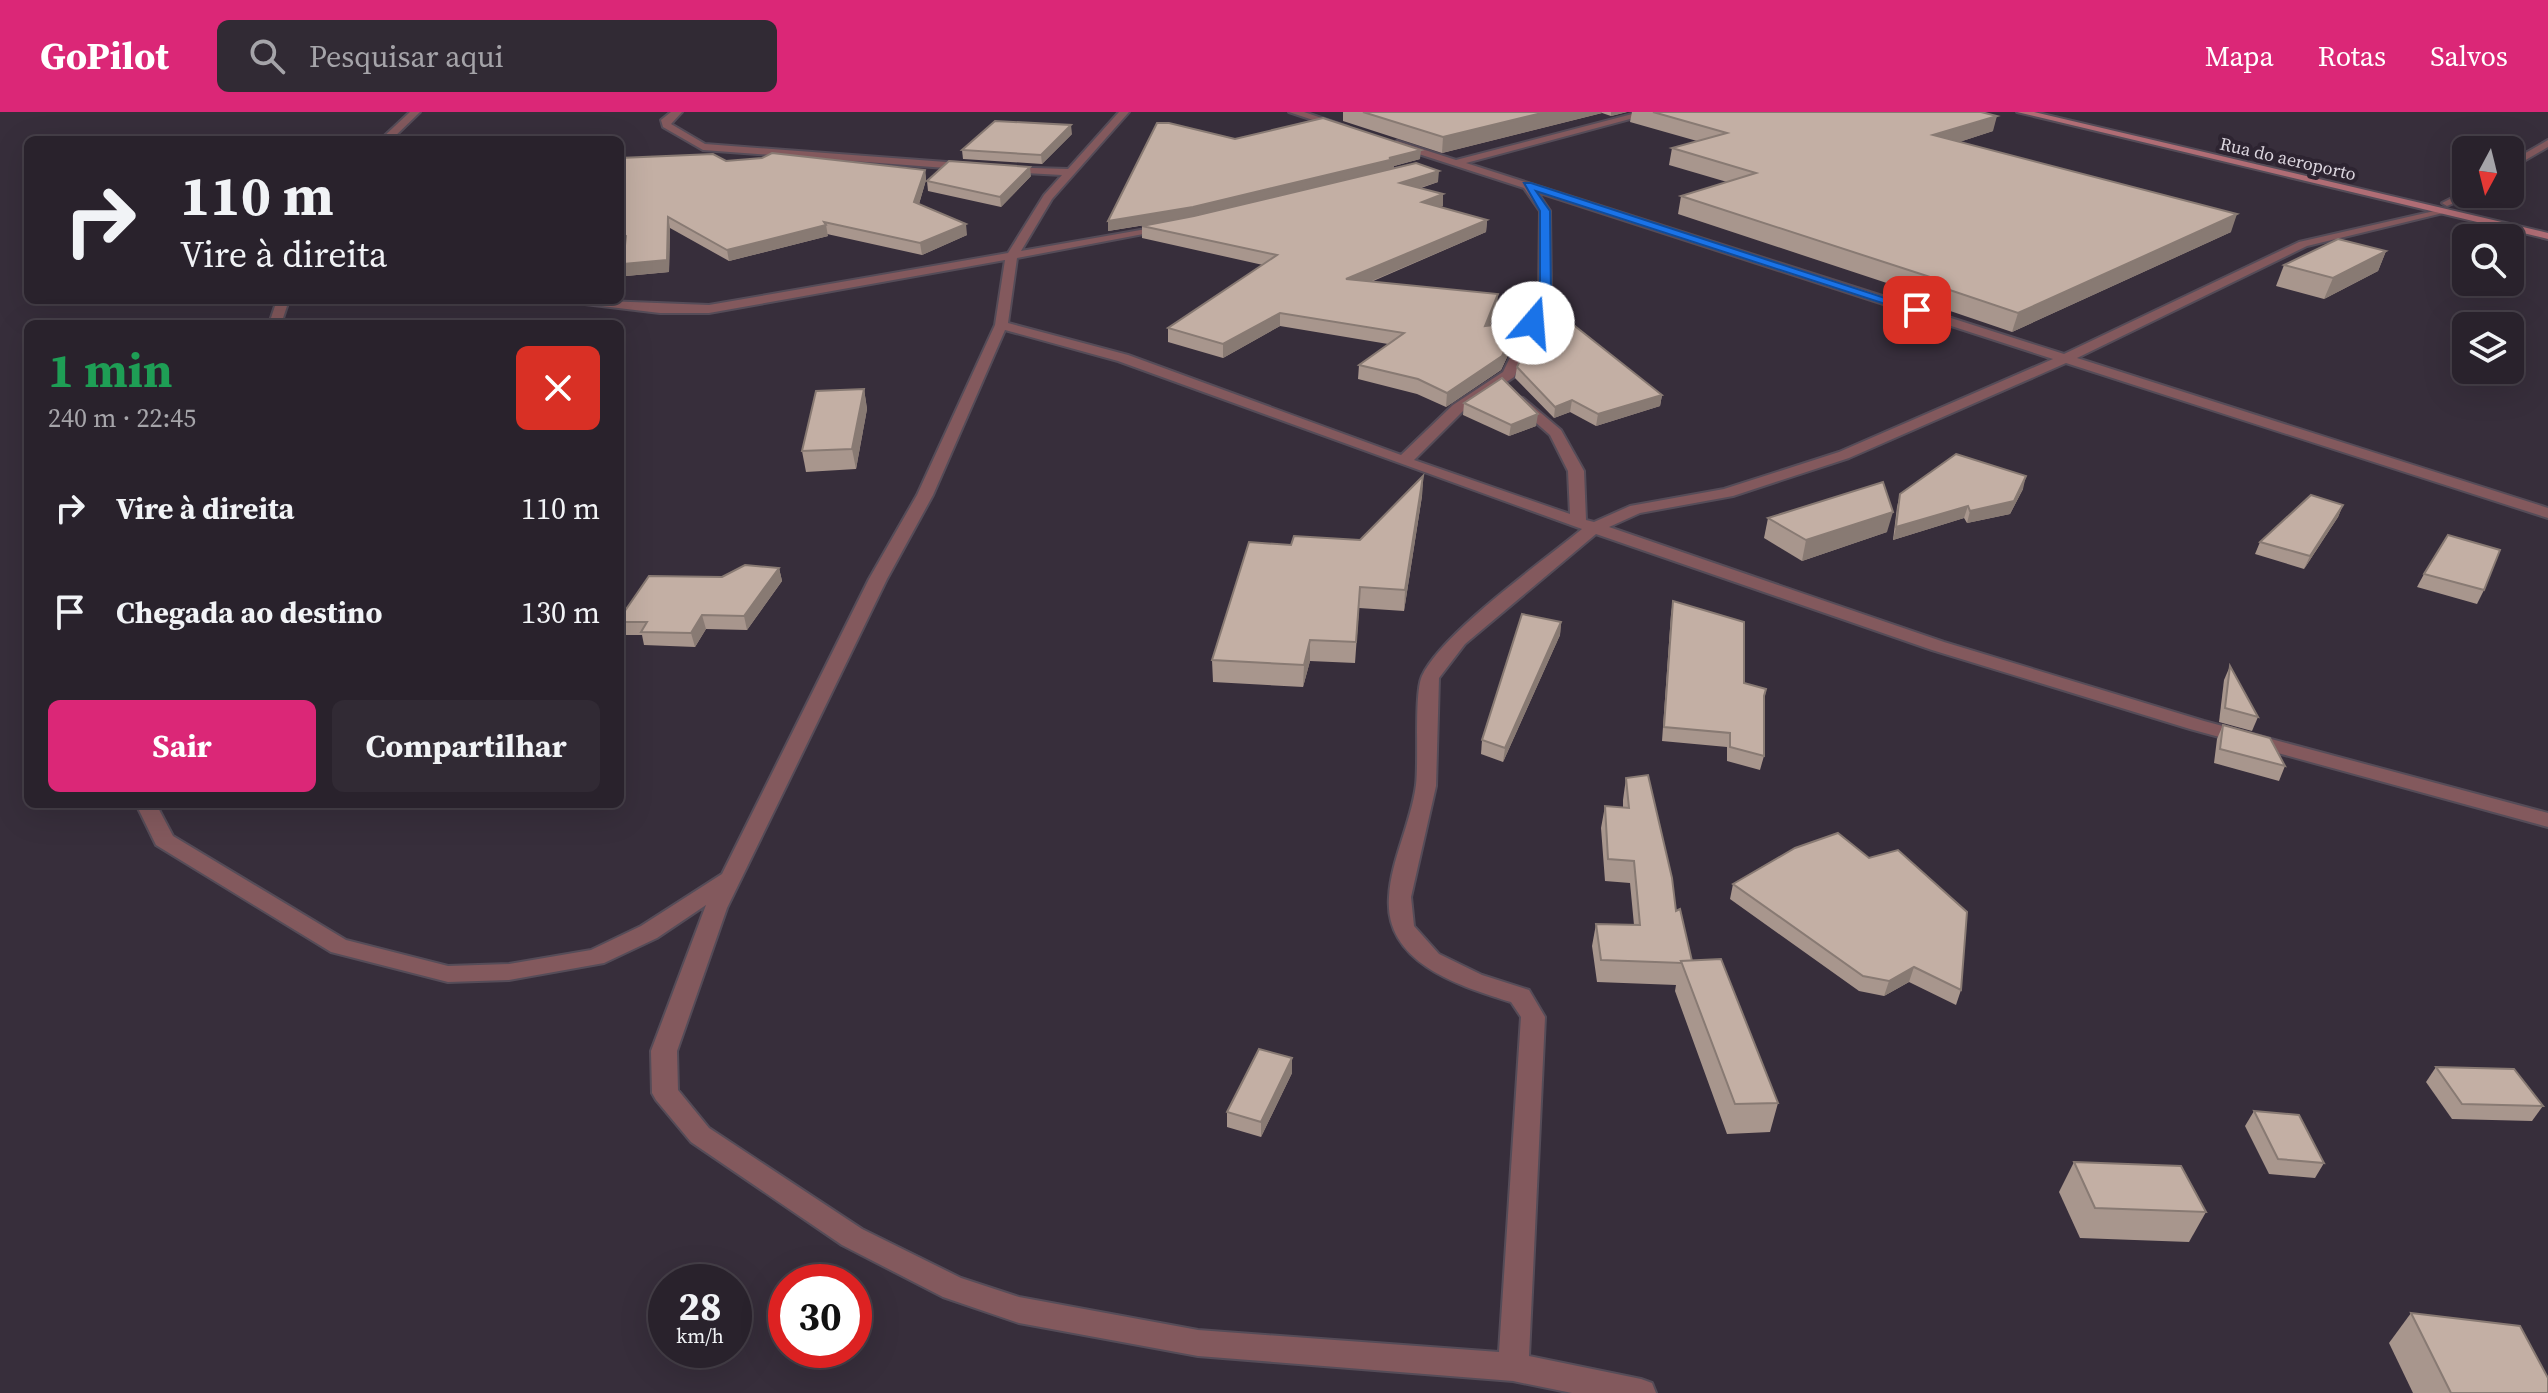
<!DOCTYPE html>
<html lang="pt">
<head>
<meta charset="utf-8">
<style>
  body { margin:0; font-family:"Source Serif 4",serif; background:#312a34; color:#f1f3f6; height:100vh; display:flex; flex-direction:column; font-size:30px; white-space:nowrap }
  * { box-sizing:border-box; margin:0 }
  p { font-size:26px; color:#a5a4a9 }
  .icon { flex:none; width:44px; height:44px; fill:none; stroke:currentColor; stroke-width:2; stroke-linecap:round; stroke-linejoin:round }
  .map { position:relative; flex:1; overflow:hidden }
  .details { position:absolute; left:24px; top:208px; width:600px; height:488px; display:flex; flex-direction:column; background:#29222c; border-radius:12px; box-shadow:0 8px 32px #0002,0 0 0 2px #453f48 }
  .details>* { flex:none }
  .banner { position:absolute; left:24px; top:24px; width:600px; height:168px; border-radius:12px; box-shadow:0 8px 32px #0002,0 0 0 2px #453f48; background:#29222c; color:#f1f3f6; overflow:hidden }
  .needle { width:52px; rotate:187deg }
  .fabs { position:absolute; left:2452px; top:24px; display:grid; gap:16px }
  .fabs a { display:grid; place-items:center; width:72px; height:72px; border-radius:12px; background:#29222c; box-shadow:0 8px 32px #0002,0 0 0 2px #453f48; font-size:40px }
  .speed { position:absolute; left:648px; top:1152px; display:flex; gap:16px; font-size:40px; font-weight:700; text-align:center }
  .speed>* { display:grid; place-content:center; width:104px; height:104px; border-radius:50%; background:#29222c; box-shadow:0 8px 32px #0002,0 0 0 2px #453f48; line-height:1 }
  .speed small { font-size:20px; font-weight:400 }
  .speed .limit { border:12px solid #d22; background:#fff; color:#111 }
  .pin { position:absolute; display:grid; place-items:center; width:68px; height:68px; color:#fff; margin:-34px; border-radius:16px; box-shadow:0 4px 12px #0006 }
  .me { position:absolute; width:88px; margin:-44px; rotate:18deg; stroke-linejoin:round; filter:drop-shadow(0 0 6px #0008) }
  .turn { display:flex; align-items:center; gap:28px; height:168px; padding:0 24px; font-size:36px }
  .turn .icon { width:104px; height:104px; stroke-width:2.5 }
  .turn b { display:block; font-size:56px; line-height:68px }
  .round { display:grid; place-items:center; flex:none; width:84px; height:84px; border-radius:12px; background:#312a34 }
  .head { display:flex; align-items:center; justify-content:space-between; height:136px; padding:0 24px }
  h1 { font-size:48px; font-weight:700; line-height:60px; color:#1e9e55 }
  .cta { display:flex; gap:16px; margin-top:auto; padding:16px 24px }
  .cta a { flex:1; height:92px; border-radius:12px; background:#db2777; color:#fff; font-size:32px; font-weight:700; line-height:92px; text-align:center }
  .cta a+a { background:#312a34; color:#f1f3f6 }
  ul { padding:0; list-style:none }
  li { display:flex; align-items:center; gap:24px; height:104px; padding:0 24px }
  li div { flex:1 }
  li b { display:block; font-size:30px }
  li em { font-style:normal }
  header { display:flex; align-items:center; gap:48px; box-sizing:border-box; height:112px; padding:0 40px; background:#db2777; color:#fff }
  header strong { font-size:38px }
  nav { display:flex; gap:44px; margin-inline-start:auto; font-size:28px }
  .search { width:560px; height:72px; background:#312a34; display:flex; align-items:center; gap:20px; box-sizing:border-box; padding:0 28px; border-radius:12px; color:#a5a4a9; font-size:30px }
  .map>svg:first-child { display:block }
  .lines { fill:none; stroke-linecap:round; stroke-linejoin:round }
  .street-casing { stroke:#554c58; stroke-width:4 }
  .secondary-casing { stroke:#554c58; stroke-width:4 }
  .street { fill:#83595d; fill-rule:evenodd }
  .secondary { fill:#b06d75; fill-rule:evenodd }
  .wall { fill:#a8968d }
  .shaded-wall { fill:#887a73 }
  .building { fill:#c3afa4; stroke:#887a73; stroke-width:2 }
  .route { fill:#1a73e8; stroke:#114b97; stroke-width:2 }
  .labels { text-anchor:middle; stroke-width:8; stroke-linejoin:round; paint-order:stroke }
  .far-street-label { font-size:18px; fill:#dbd5de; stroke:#2d2431 }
</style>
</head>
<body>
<header>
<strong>GoPilot</strong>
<div class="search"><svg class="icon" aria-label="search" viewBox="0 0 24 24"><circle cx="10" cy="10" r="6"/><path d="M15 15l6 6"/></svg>Pesquisar aqui</div>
<nav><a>Mapa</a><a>Rotas</a><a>Salvos</a></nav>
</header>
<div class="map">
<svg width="2548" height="1281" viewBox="0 0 2548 1281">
  <rect width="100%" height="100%" fill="#372e3b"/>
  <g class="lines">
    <defs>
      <g id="street">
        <path d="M410 0H420L391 28H380Z"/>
        <path d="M671 0H682L671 12 705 32 973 52 978 55 973 58 703 38 663 15 661 8Z"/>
        <path d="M1119 0H1129L1052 87 1021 139 1169 113 1175 116 1017 146 1008 211 1128 243 1401 343 1453 293 1503 260 1539 186 1540 99 1524 76 1394 34 1397 29 1456 48 1640 0H1656L1466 51 2064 242 2299 130 2443 97V101L2307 134 2077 246 2548 396V406L2066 251 1849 346 1733 384 1640 401 1609 415 1944 530 2204 609 2548 701V715L2190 617 1932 538 1596 422 1465 532 1439 566 1436 674 1411 785 1414 814 1439 842 1482 863 1529 878 1545 905 1529 1244 1641 1267 1652 1271 1656 1281H1572L1513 1269 1198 1244 1019 1211 943 1185 842 1133 691 1030 656 988 652 981 651 939 706 793 657 826 604 851 509 868 448 870 331 840 156 733 136 692H156L173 724 346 828 448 854 509 852 591 838 641 814 722 762 869 467 917 383 995 213 1005 148 709 201H660L585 192 579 188 709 193 1008 141 1044 83 1062 63 1005 60 1000 57 1001 55 1068 57ZM1537 80 2053 247 1839 340 1724 377 1630 394 1594 410 1586 408 1584 359 1561 318 1523 286 1518 285 1511 289 1550 323 1568 359 1570 402 1414 348 1463 299 1514 265 1551 186 1550 99ZM1005 218 1118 249 1582 417C1542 450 1442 521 1422 564 1414 581 1419 649 1416 673 1411 711 1391 748 1389 785 1384 852 1461 874 1511 890L1521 905 1499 1240 1198 1218 1019 1185 961 1166 862 1117 709 1016 678 978 677 939 727 796 887 467 933 383Z"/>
        <path d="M1289 0H1304L1348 15 1340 17Z"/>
        <path d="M2548 28V35L2510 57V50Z"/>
        <path d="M2466 79V82H2471L2470 84 2447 94 2442 91Z"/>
        <path d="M277 188H289L281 212H269Z"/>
      </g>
      <path id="secondary" d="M2017 0H2034L2548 121V127Z"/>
    </defs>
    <use href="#street" class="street-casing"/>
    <use href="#secondary" class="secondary-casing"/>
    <use href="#street" class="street"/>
    <use href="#secondary" class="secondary"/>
  </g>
  <g class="wall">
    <path d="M1343 0H1627L1611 4 1602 1 1442 41 1343 9Z"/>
    <path d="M1632 0H1981L1993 19 1959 30 2231 120 2012 220 1912 186 1914 180 1678 102 1681 84 1727 70 1669 53 1672 36 1697 29 1630 10Z"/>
    <path d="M1072 22 1042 52 963 47 962 38Z"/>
    <path d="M1235 27 1420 47 1394 54V56L1438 70 1421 76 1443 94 1439 95 1487 108 1486 120 1371 170 1497 195 1490 214 1519 210 1517 224 1501 258 1446 295 1417 282 1358 267 1359 253 1388 232 1280 214 1223 246 1168 230V216L1263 153 1142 126V114L1170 109 1108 119V109Z"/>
    <path d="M620 46 925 58 926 68 919 92 967 123 922 143 827 122 828 124 729 149 670 116 669 160 626 164 625 134 620 132Z"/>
    <path d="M1031 64 1001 95 928 79 927 69Z"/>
    <path d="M2386 139 2378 159 2324 187 2276 174 2284 153Z"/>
    <path d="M1517 255 1662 283 1660 294 1596 314 1570 300 1554 306 1515 266Z"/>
    <path d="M864 277 867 297 856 357 806 360 802 339Z"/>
    <path d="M1464 291 1536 314 1509 324 1463 303Z"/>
    <path d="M1423 364 1422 384 1404 499 1359 496 1355 551 1310 549 1303 575 1213 570 1212 548 1360 428Z"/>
    <path d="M2023 377 2010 402 1967 411 1964 406 1893 428 1897 395 1900 382Z"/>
    <path d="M2343 393 2338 405 2304 457 2255 442 2260 430Z"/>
    <path d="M1768 406 1887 420 1802 449 1764 426Z"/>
    <path d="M779 456 782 469 747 518 706 517 695 535 644 533 642 523H621L620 506 722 465Z"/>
    <path d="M2424 462 2484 478 2477 492 2417 475Z"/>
    <path d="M1673 489 1744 571 1766 577 1764 589V644L1760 658 1727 649V635L1662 629 1671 502Z"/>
    <path d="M1561 510 1560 523 1503 650 1481 642 1482 628Z"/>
    <path d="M2230 554 2258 605 2252 619 2219 610 2224 568Z"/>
    <path d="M2223 613 2285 654 2279 669 2214 651 2217 627Z"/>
    <path d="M1626 666 1676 799 1692 849 1778 991 1770 1020 1727 1022 1675 879 1676 873 1597 870 1592 834 1596 812 1634 813 1630 771 1605 769 1601 716 1605 694 1623 696V688Z"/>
    <path d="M1795 736 1961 878 1956 893 1909 870 1884 884 1859 879 1730 787 1733 772Z"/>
    <path d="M1292 946V961L1261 1025 1227 1015V1000Z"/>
    <path d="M2436 955 2543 994 2532 1009 2452 1007 2426 970Z"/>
    <path d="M2254 999 2324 1051 2315 1066 2269 1062 2245 1014Z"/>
    <path d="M2074 1050 2206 1100 2189 1130 2080 1126 2059 1080Z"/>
    <path d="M2411 1201 2548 1281H2413L2389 1231Z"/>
  </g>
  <g class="shaded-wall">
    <path d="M1546 0H1602V1L1442 41 1443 25Z"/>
    <path d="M1611 0H1627L1611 4Z"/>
    <path d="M1997 4 1993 19 1929 40 1933 23Z"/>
    <path d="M1071 13 1072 22 1042 52 1041 43Z"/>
    <path d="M1421 38 1420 47 1394 54V56L1193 105 1108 119V109L1389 46Z"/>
    <path d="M1030 55 1031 64 1001 95 1000 85Z"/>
    <path d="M925 58 926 68 916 102 914 90Z"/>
    <path d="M1439 59 1438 70 1400 82V71Z"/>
    <path d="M1443 82V94L1421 103 1422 90Z"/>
    <path d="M2237 102 2231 120 2012 220 2018 201Z"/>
    <path d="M668 105 670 116 669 160 626 164 623 152Z"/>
    <path d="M1487 108 1486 120 1346 180V167Z"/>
    <path d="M966 112 967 123 922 143 920 131Z"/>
    <path d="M826 113 828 124 729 149 727 138Z"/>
    <path d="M2386 139 2378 159 2324 187 2333 166Z"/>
    <path d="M1498 182 1497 195 1484 228 1485 214Z"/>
    <path d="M1280 201V214L1223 246V232Z"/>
    <path d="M1519 210 1517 224 1501 258 1446 295 1447 281Z"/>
    <path d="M864 277 867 297 856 357 852 337Z"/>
    <path d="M1662 283 1660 294 1596 314 1598 302Z"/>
    <path d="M1572 288 1570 300 1554 306 1555 295Z"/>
    <path d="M1538 302 1536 314 1509 324 1511 313Z"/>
    <path d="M1423 364 1422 384 1404 499 1405 478Z"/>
    <path d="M2026 364 2023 377 2010 402 1967 411 1970 399Z"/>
    <path d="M2343 393 2338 405 2304 457 2310 444Z"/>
    <path d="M1968 394 1964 406 1893 428 1896 415Z"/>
    <path d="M1893 400 1887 420 1802 449 1806 428Z"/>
    <path d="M779 456 782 469 747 518 744 504Z"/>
    <path d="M702 503 706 517 695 535 691 521Z"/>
    <path d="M1561 510 1560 523 1503 650 1505 636Z"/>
    <path d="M1310 528V549L1303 575 1304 553Z"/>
    <path d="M1914 855 1909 870 1884 884 1889 869Z"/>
    <path d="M1292 946V961L1261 1025V1010Z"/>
  </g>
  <g class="building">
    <path d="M1363 0H1546L1443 25Z"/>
    <path d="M1653 0H1981L1997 4 1933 23 2237 102 2018 201 1917 167 1927 164 1681 84 1756 61 1672 36 1727 21Z"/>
    <path d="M1323 6 1421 38 1389 46 1394 47 1193 95 1108 109 1157 11H1169L1235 27Z"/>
    <path d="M995 9 1071 13 1041 43 962 38Z"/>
    <path d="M772 41 925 58 914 90 966 112 920 131 824 110 826 113 727 138 668 105 667 148 623 152 626 124 620 122V46L713 42 726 49 762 46Z"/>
    <path d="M949 49 1030 55 1000 85 927 69Z"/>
    <path d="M1416 51 1439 59 1400 71 1443 82 1422 90 1487 108 1346 167 1498 182 1485 214 1519 210 1502 244 1447 281 1418 267 1359 253 1404 221 1280 201 1223 232 1168 216 1277 143 1142 114 1194 104Z"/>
    <path d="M2338 127 2386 139 2333 166 2284 153Z"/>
    <path d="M1566 207 1662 283 1598 302 1572 288 1555 295 1517 255 1538 210Z"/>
    <path d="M381 208 379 212H346Z"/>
    <path d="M1502 266 1538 302 1511 313 1464 291Z"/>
    <path d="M864 277 852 337 802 339 816 279Z"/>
    <path d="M1956 342 2026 364 2014 389 1970 399 1968 394 1896 415 1900 382Z"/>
    <path d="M1423 364 1405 478 1360 475 1356 530 1310 528 1304 553 1212 548 1249 430 1291 433 1294 424 1360 428Z"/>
    <path d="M1883 370 1893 400 1806 428 1768 406Z"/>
    <path d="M2311 383 2343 393 2310 444 2260 430Z"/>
    <path d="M2448 423 2500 438 2484 478 2424 462Z"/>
    <path d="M745 453 779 456 744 504 702 503 691 521 641 520 647 510H620V506L649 464 722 465Z"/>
    <path d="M1673 489 1744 510V571L1766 577 1764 584V644L1730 635V621L1664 615Z"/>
    <path d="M1522 502 1561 510 1505 636 1482 628Z"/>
    <path d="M2230 554 2258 605 2225 596Z"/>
    <path d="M2223 613 2270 626 2285 654 2220 637Z"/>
    <path d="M1648 663 1672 766 1676 799 1680 797 1692 849H1681L1682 851 1601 848 1596 812 1640 813 1634 749 1608 747 1605 694 1629 696 1626 666Z"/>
    <path d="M1838 721 1869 746 1898 738 1967 800 1961 878 1914 855 1889 869 1863 864 1733 772 1795 736Z"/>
    <path d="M1721 847 1778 991 1735 992 1681 849Z"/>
    <path d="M1259 937 1292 946 1261 1010 1227 1000Z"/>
    <path d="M2436 955 2514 957 2543 994 2462 992Z"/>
    <path d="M2254 999 2299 1003 2324 1051 2278 1047Z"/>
    <path d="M2074 1050 2181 1054 2206 1100 2095 1096Z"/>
    <path d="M2411 1201 2520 1214 2548 1266V1281H2451Z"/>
  </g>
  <path class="route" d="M1524 71H1531L1922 198 1913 201 1536 79 1550 99 1551 186 1537 214H1529L1527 211 1540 186V99Z"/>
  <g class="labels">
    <g class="far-street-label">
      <text transform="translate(2288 47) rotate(13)" y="6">Rua do aeroporto</text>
    </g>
  </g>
</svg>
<div class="fabs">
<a><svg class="needle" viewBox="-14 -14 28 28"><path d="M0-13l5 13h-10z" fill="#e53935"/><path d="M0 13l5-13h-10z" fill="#a5a4a9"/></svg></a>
<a><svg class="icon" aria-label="search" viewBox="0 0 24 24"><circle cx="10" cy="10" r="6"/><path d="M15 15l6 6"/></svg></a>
<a><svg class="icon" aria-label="layers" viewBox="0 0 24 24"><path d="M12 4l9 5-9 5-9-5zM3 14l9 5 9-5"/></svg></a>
</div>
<div class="speed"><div>28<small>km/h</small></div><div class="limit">30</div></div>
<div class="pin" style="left:1917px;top:198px;background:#d93025"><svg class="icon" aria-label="arrive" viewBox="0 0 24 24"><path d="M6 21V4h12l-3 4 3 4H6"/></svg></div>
<svg class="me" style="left:1533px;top:211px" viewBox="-20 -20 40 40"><circle r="19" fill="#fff"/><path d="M0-13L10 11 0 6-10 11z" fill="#1a73e8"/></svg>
<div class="banner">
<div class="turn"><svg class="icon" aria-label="right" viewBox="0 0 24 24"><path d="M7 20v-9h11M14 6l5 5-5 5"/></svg><div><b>110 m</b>Vire à direita</div></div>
</div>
<section class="details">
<div class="head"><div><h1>1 min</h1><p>240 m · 22:45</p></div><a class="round" style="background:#d93025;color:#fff"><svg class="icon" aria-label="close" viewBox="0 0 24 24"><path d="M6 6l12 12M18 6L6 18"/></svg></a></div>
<ul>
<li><svg class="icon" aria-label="right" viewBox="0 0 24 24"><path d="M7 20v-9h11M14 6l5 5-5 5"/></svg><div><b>Vire à direita</b></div><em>110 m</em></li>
<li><svg class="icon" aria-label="arrive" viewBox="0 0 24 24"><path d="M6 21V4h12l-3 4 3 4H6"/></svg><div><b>Chegada ao destino</b></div><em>130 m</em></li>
</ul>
<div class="cta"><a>Sair</a><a>Compartilhar</a></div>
</section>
</div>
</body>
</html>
